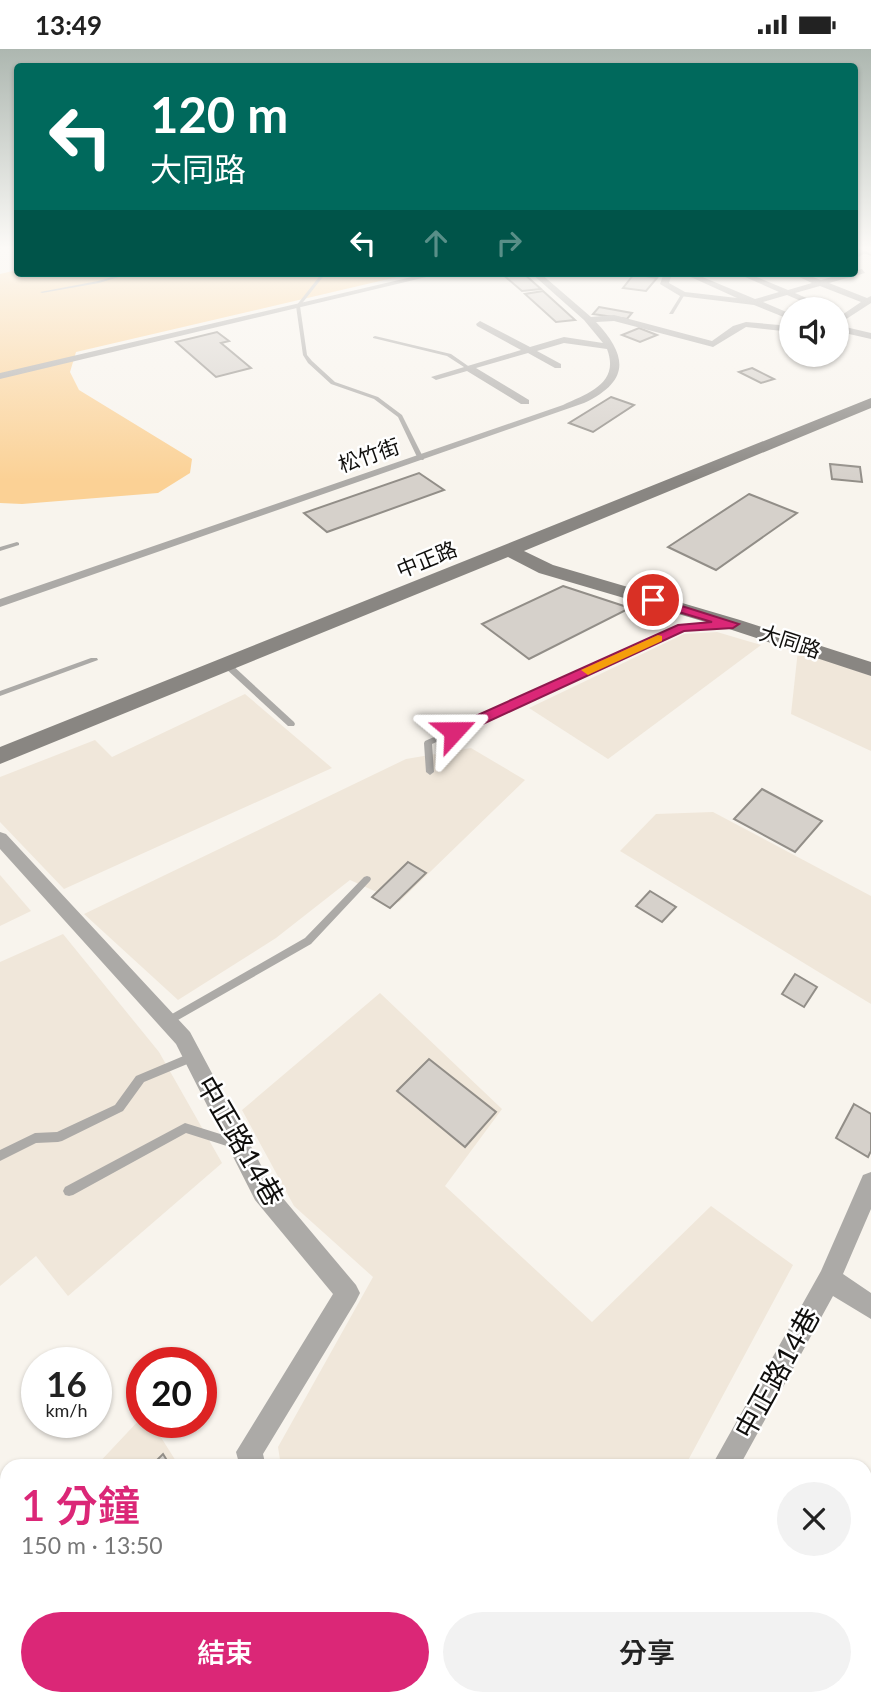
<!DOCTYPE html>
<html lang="zh-TW">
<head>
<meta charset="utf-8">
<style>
  body { margin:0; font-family:Lato,"Noto Sans TC",sans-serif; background:#f2f2f2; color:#222; height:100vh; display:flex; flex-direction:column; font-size:26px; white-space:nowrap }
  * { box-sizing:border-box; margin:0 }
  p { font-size:23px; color:#767676 }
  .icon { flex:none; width:38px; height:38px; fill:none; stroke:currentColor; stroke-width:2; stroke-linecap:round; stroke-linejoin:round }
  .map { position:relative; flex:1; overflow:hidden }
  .details { position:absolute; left:0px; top:1410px; width:872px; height:247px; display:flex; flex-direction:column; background:#fff; border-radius:21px 21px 0 0; box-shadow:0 2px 5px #0004 }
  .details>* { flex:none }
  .guide { position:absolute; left:14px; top:14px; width:844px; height:214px; border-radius:7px; box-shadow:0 2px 5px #0004; background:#00695c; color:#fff; overflow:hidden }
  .buttons { position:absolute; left:779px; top:248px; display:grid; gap:14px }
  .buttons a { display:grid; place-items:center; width:70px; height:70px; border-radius:50%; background:#fff; box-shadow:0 2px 5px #0004; font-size:35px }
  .speed { position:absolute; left:21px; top:1298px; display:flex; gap:14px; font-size:35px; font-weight:700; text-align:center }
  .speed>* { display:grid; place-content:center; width:91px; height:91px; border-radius:50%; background:#fff; box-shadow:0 2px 5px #0004; line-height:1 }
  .speed small { font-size:18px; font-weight:400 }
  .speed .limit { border:10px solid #d22; background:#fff; color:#111 }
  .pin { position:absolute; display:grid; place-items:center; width:60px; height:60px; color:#fff; margin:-30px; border:4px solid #fff; border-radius:50%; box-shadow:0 2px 7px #0007 }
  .me { position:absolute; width:77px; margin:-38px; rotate:66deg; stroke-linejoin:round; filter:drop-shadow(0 0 5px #0008) }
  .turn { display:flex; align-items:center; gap:24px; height:147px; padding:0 21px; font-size:32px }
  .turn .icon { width:91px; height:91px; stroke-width:2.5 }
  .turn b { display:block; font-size:49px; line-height:60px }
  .lanes { display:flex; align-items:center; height:66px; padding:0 21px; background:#0003; justify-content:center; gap:35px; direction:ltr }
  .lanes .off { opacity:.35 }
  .round { display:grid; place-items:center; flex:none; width:74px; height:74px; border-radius:37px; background:#f2f2f2 }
  .summary { display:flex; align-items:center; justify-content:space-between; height:119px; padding:0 21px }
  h1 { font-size:42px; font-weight:600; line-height:52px; color:#db2777 }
  .action { display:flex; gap:14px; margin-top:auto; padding:14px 21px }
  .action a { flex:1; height:80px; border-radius:42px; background:#db2777; color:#fff; font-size:28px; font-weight:600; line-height:80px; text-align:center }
  .action a+a { background:#f2f2f2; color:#222 }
  .status { display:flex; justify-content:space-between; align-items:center; height:49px; padding:0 35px; background:#fff; direction:ltr }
  .status svg { height:19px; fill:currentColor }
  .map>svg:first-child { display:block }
  .built { fill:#f0e7da }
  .green { fill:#fbd195 }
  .building { fill:#d6d1cb; stroke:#928e88; stroke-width:2 }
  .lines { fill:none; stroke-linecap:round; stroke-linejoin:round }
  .lane { fill:#acaaa7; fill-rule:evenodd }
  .street { fill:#acaaa7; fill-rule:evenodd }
  .secondary { fill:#898682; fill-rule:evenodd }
  .route { fill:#db2777; stroke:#8e194d; stroke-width:2 }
  .slow { fill:#f59e0b }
  .labels { text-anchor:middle; stroke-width:5; stroke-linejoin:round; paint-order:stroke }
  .far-street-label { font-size:21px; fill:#100f0d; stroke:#fff }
  .near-street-label { font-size:28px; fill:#100f0d; stroke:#fff }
</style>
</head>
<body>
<div class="status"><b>13:49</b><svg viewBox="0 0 49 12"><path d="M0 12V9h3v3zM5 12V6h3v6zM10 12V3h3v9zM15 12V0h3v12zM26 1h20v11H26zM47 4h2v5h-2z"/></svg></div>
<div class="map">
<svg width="871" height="1656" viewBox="0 0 871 1656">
  <rect width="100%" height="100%" fill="#f8f4ed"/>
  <g class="built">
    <path d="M717 583 761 596 608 710 529 659 684 585Z"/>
    <path d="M798 601 871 627V702L791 665Z"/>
    <path d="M245 645 332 719 64 840 0 773V728L95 691 112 708Z"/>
    <path d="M471 699 525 731 399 853 350 831 276 889 178 951 84 865 406 710Z"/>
    <path d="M713 763 871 847V955L620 802 656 765Z"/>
    <path d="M0 826 31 862 0 877Z"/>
    <path d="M63 885 159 1003 222 1114 68 1247 36 1207 0 1237V913Z"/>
    <path d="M380 944 502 1060 445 1137 592 1273 711 1157 793 1216 685 1417H281L278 1398 373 1228 294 1157 242 1061Z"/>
    <path d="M142 1368V1374H152L179 1417 95 1418Z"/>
    <path d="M7 1509V1650H100L95 1656H0V1517Z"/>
    <path d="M409 1650H562L558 1656H423Z"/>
  </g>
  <path class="green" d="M17 221 18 224H414L76 303 70 323 79 341 192 410 190 424 158 444 22 455 0 454V225Z"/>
  <g class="building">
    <path d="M501 224H523L541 240 522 242Z"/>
    <path d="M634 225 657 229 646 242 623 239Z"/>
    <path d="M543 242 575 271 556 273 525 245Z"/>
    <path d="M599 258 632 264 627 270 593 265Z"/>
    <path d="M639 279 657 286 640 293 622 286Z"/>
    <path d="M217 283 229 292 221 294 251 319 216 328 176 293Z"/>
    <path d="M752 319 774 330 761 334 739 323Z"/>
    <path d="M611 348 634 356 593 383 569 374Z"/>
    <path d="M830 415 860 418 862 433 832 430Z"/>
    <path d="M419 424 444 441 327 483 304 464Z"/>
    <path d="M749 445 797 464 716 521 668 498Z"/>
    <path d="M563 537 630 559 529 610 482 575Z"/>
    <path d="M762 740 822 772 795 803 734 770Z"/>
    <path d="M408 813 426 824 390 859 372 848Z"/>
    <path d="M650 842 676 858 662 873 636 857Z"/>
    <path d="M795 925 817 938 804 958 782 945Z"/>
    <path d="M429 1010 496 1063 465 1098 397 1042Z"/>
    <path d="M854 1055 871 1065V1102L868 1108 836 1089Z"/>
    <path d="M163 1405 171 1418H150Z"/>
  </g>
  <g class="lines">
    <g class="lane">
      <path d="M854 200H860L871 205V207Z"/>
      <path d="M126 224H132L99 234 42 244 40 243 98 232Z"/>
      <path d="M322 224H326L300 257 307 306 312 312 335 333 378 348 402 366 424 410 423 411 418 410 398 368 374 350 331 335 308 314 303 306 296 257Z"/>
      <path d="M682 244 685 245 673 265H669Z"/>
      <path d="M375 287 451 305 471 319 467 320 447 307 373 289V288Z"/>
      <path d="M17 493 19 494V496L0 502V498Z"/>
      <path d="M728 573 730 574V576L683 581 432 695 434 723 430 726 426 723 424 694 425 692 680 578Z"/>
      <path d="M91 609H97L98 611 0 647V642Z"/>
      <path d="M224 614H230L294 673 295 675 294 677H288L224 618Z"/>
      <path d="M367 827 370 828 371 830 370 832 311 895 171 975 168 976 165 975 163 972 165 969 305 889 364 828Z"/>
      <path d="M193 1003 197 1005 198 1008 197 1011 144 1033 123 1062 62 1092 58 1093 36 1094 0 1112V1101L35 1084 57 1083 115 1056 136 1027Z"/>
      <path d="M185 1074 233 1089 237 1090 238 1094 237 1098 233 1099 186 1084 73 1146 69 1147 65 1146 63 1142 65 1138Z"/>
    </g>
    <g class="street">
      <path d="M861 201 868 203 854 210V205Z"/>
      <path d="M862 220 865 224 829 234 867 249 871 247V254L837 276 871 284V290L836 282V270L861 253 820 237 795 244 834 261H822L787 246 763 253 791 265V271L754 256 680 247 660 235 664 224H672L669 234 685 243 737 249 682 224H693L755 250 779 243 736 224H747L788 241 812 234 791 224H802L821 231Z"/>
      <path d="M429 224H443L0 330V324Z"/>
      <path d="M531 224H540L591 268 614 266 712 292 733 277 746 273 791 277V283L746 278 713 298 614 272 596 273C628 307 630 332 584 354L0 558V550L563 356C589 344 620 334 607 300L564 294 537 302 561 315V319H555L528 304 476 319 529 351V355H521L467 322 436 331 431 328 521 301 477 277 476 275 480 272 530 298 564 288 603 294 584 271Z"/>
      <path d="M0 783 6 785 190 983 271 1135 356 1236 360 1244 356 1252 263 1405 266 1418H240L236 1403 333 1245 255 1151 176 995 0 800Z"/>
      <path d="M871 1123V1160L843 1225 871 1244V1270L833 1247 739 1418H711L821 1222 863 1126Z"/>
      <path d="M358 1650H390L392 1656H360Z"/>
      <path d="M578 1650H609L607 1656H576Z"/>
    </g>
    <path class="secondary" d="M871 349V359L524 502 553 516 740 571 871 613V627L726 579 539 524 508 508 0 715V698Z"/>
  </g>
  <linearGradient id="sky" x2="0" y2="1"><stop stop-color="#adb7b0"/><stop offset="0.46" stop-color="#fcfaf7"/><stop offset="1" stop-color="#fcfaf7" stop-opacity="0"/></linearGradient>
  <rect width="871" height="432" fill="url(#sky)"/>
  <path class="route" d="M653 548 739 575 733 579 684 582 459 686H449V679L678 576 712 573 649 554V549Z"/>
  <path class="slow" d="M658 586 662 587V592L592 624 588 626 581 621Z"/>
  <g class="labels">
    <g class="far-street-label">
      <text transform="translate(369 407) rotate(-19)" y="7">松竹街</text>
      <text transform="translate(427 511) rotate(-22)" y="7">中正路</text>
      <text transform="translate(790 593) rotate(18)" y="7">大同路</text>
    </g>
    <g class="near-street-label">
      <text transform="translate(240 1092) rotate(60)" y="10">中正路14巷</text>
      <text transform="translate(777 1324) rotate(-61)" y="10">中正路14巷</text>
    </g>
  </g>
</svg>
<div class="buttons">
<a><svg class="icon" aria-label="sound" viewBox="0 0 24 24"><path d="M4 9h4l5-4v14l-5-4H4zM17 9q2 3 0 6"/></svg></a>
</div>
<div class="speed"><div>16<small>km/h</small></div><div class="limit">20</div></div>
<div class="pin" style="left:653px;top:551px;background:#d93025"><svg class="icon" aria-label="arrive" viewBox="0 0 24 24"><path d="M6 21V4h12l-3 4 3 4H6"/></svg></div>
<svg class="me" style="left:454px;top:682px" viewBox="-20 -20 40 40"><path d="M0-17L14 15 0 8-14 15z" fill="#db2777" stroke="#fff" stroke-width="4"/></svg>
<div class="guide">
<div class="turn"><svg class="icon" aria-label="left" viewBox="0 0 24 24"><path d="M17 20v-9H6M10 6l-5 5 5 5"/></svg><div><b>120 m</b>大同路</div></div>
<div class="lanes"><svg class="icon" aria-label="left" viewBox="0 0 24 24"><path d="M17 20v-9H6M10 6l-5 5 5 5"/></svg><svg class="icon off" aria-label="ahead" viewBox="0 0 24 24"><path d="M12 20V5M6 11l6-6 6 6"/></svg><svg class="icon off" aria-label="right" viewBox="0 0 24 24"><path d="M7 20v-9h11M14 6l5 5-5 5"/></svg></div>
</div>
<section class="details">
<div class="summary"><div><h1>1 分鐘</h1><p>150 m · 13:50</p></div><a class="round"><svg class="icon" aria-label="close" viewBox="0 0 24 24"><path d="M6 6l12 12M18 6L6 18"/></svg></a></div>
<div class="action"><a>結束</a><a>分享</a></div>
</section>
</div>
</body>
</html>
